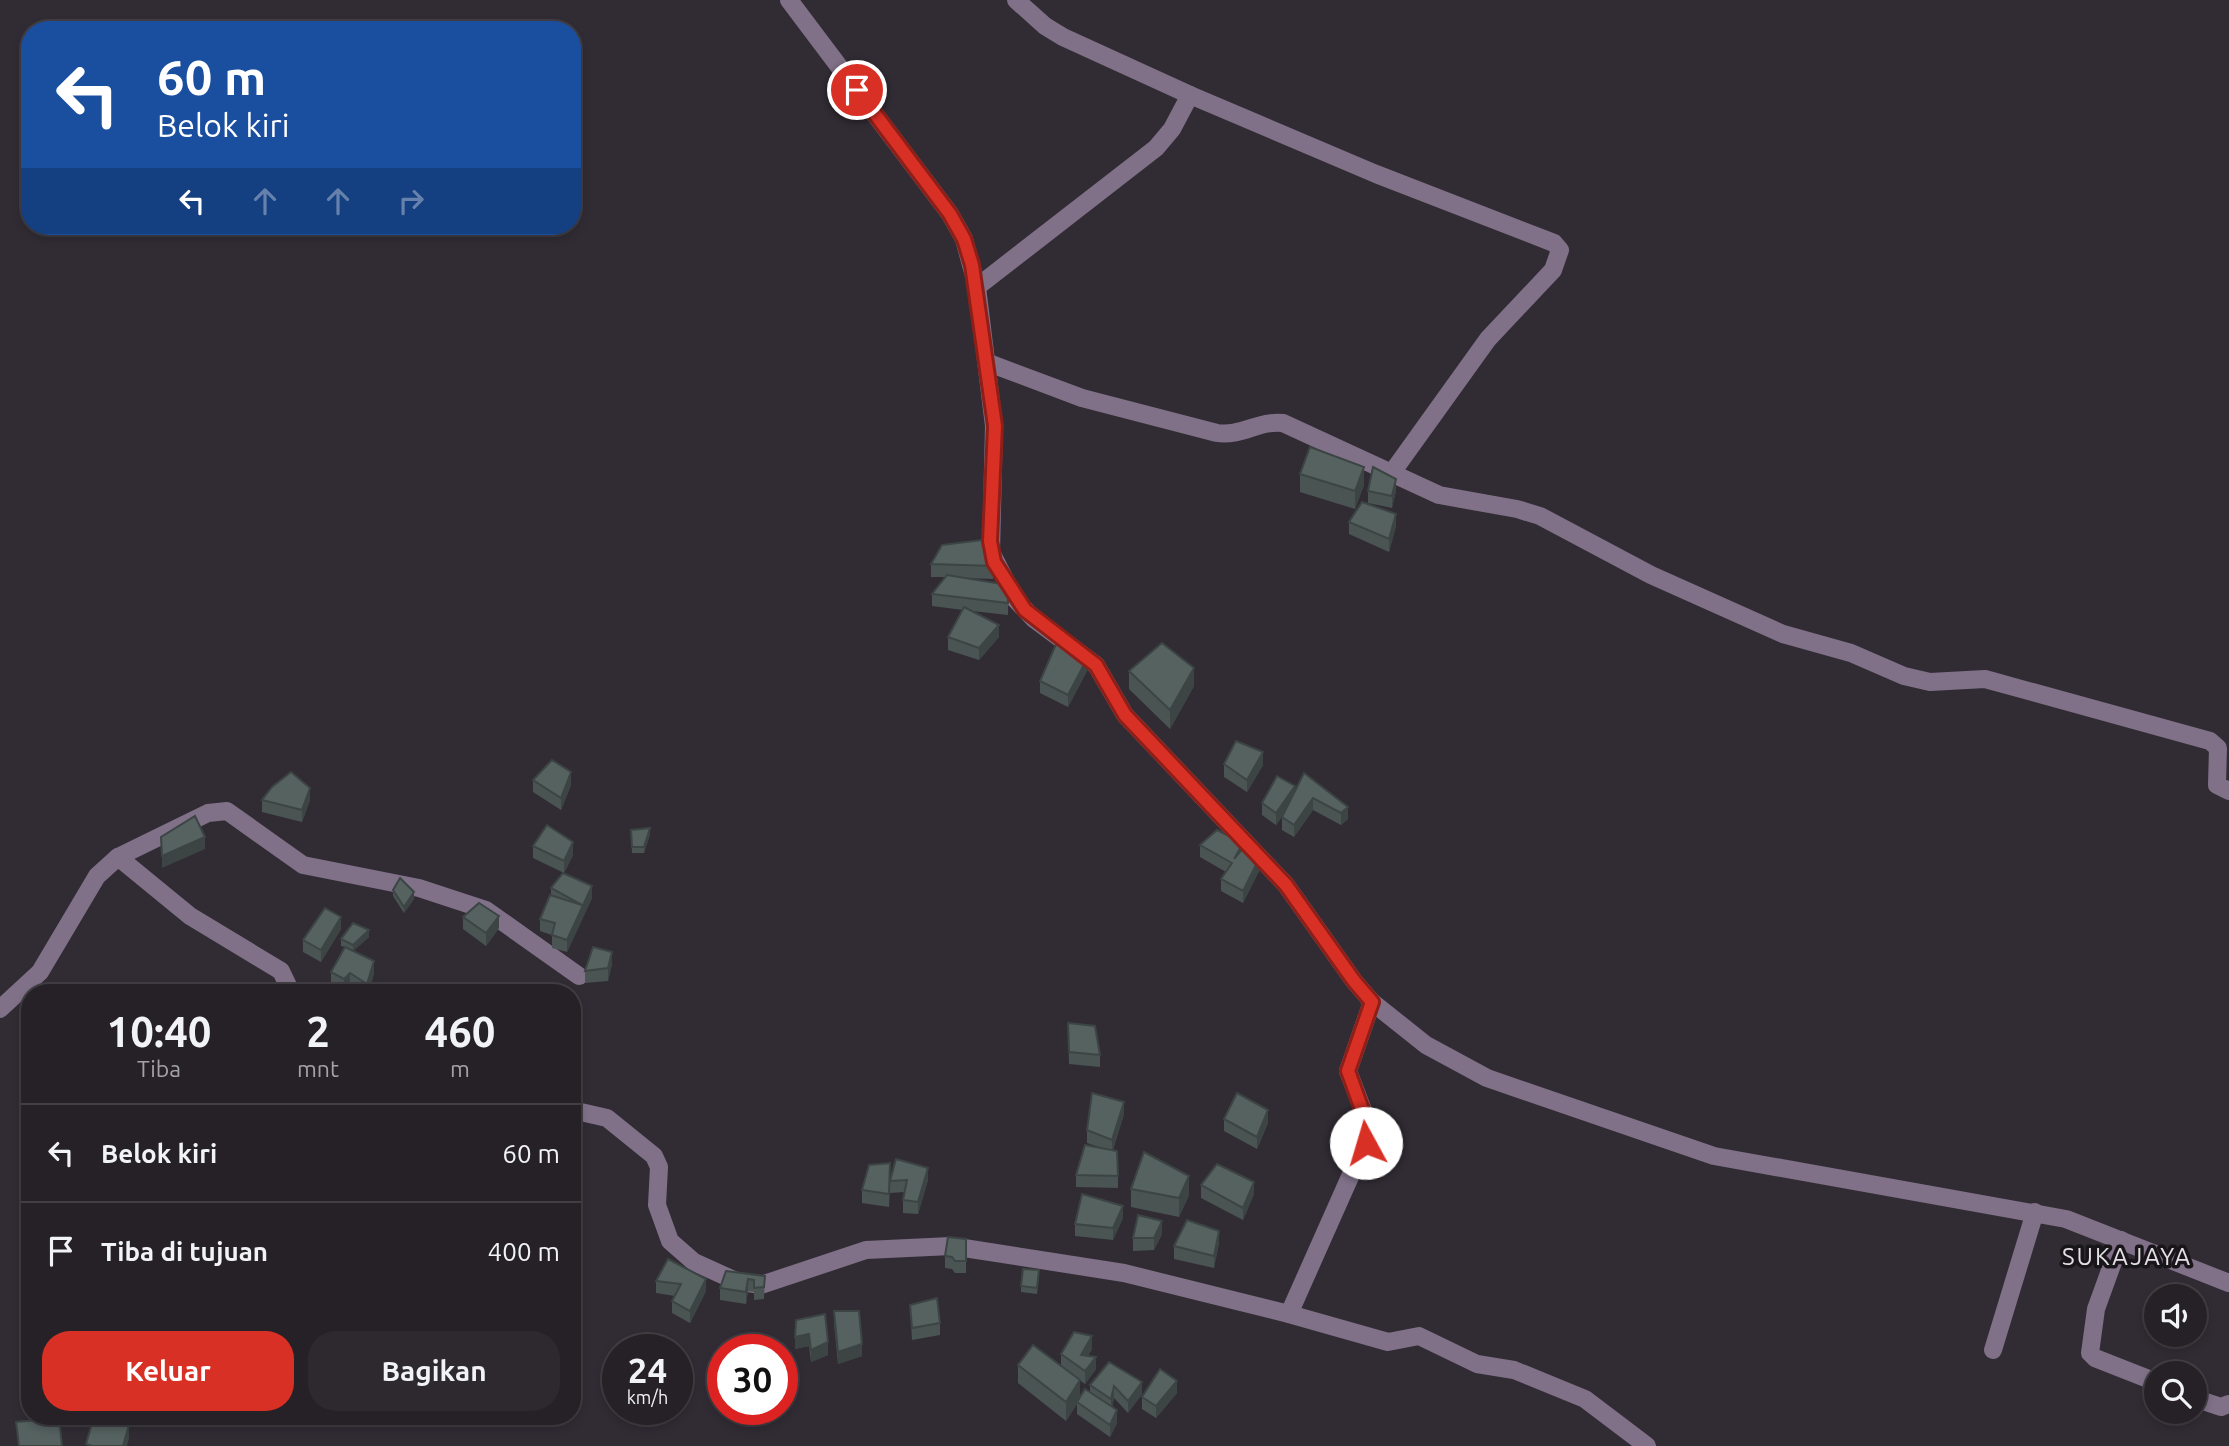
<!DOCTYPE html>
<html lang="id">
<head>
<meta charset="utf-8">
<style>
  body { margin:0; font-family:Ubuntu,sans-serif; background:#2d292f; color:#f1f3f6; height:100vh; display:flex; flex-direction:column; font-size:26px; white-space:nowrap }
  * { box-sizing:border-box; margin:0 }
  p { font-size:23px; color:#a3a3a7 }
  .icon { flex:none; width:38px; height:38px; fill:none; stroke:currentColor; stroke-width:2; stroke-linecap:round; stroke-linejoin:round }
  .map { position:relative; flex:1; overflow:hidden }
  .details { position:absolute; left:21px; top:984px; width:560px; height:441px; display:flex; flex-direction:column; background:#252127; border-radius:28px; box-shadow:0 4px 10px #0003,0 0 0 2px #423e44 }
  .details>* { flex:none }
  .hud { position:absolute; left:21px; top:21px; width:560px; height:214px; border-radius:28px; box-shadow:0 4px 10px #0003,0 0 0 2px #423e44; background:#1a4fa0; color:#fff; overflow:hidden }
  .fabs { position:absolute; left:2144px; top:1284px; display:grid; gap:14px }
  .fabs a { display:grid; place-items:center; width:63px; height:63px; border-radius:50%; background:#252127; box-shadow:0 4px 10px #0003,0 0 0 2px #423e44; font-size:35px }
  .speed { position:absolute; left:602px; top:1334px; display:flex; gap:14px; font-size:35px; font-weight:700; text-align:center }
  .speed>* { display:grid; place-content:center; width:91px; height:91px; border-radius:50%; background:#252127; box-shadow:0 4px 10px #0003,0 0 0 2px #423e44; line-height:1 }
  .speed small { font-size:18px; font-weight:400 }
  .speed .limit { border:10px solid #d22; background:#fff; color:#111 }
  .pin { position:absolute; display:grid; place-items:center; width:60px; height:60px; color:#fff; margin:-30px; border:4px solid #fff; border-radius:50%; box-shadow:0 2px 7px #0007 }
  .me { position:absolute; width:77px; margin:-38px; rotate:354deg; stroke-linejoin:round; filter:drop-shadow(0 0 5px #0008) }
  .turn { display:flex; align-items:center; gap:24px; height:147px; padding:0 21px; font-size:32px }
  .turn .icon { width:91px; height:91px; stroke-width:2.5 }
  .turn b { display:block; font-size:49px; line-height:60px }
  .lanes { display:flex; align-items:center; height:66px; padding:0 21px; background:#0003; justify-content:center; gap:35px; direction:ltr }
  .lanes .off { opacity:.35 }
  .eta { display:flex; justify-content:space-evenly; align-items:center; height:119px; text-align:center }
  .eta b { font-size:42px; font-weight:600; line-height:49px }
  .primary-button { display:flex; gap:14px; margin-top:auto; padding:14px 21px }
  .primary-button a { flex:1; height:80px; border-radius:28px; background:#d93025; color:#fff; font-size:28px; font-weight:600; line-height:80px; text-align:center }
  .primary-button a+a { background:#2d292f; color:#f1f3f6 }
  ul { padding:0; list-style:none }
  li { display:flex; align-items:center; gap:21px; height:98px; padding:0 21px; border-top:2px solid #423e44 }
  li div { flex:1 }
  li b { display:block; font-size:26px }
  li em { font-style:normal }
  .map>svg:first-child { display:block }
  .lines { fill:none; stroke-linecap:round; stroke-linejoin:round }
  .minor { stroke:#807188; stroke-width:18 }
  .wall { fill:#495453 }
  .shaded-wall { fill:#3c4543 }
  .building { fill:#556260; stroke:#3c4543; stroke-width:2 }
  .route-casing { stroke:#8d1f18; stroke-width:18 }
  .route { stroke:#d93025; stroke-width:12 }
  .labels { text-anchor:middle; stroke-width:7; stroke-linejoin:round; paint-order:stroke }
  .quarter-label { font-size:24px; letter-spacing:2px; fill:#e4e0e6; stroke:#181619 }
</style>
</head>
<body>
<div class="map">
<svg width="2229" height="1446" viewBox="0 0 2229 1446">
  <rect width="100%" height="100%" fill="#312c34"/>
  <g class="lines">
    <g class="minor">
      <path d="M789 0 950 214 964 239 977 287 994 426 991 552 1015 599 1034 619 1096 665 1125 715 1286 885 1354 981 1372 1002 1426 1045 1487 1078 1714 1156 2066 1219 2229 1283"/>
      <path d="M1016 0 1045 26 1063 37 1190 95 1376 174 1554 243 1560 250 1553 270 1488 339 1391 474"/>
      <path d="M977 287 1156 148 1172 129 1190 95"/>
      <path d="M986 362 1082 398 1217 433C1240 437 1260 420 1283 423L1439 495 1517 509 1540 516 1651 575 1783 634 1851 653 1904 676 1930 682 1985 679 2210 741 2218 748 2217 785 2229 791"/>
      <path d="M118 857 208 813 227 811 303 865 419 888 486 910 579 976"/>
      <path d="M0 1009 40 972 97 876 118 857 190 916 281 971 291 992"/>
      <path d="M572 1110 607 1118 654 1156 659 1167 657 1205 670 1241 694 1262 736 1281 761 1285 866 1250 951 1246 1124 1273 1289 1314 1388 1342 1419 1336 1477 1364 1514 1370 1585 1399 1647 1446"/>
      <path d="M2121 1240 2096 1309 2090 1353 2095 1358 2156 1382"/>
      <path d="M1289 1314 1365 1143 1369 1126 1348 1071 1372 1002"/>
      <path d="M1993 1350 2035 1212"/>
      <path d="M2194 1398 2221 1407 2229 1404"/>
    </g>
  </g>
  <g class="wall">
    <path d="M1300 474 1364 485 1355 509 1300 492Z"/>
    <path d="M1368 491H1396L1392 508 1368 503Z"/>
    <path d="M1349 522 1396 526 1389 552 1349 534Z"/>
    <path d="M931 564 993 566V579L962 578 1008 585V615L972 611 999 637 979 660 948 650V637L963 610 932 606V594L946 577H931Z"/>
    <path d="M1088 669 1068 707 1040 693V681Z"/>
    <path d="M1129 671 1194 686 1170 729 1129 689Z"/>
    <path d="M1224 764 1263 765 1247 792 1224 777Z"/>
    <path d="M1304 773 1348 819 1341 825 1313 810 1294 837 1282 830V817L1276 825 1262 815V803L1295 792Z"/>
    <path d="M533 780 571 785 561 810 533 792Z"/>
    <path d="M262 800H310L302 822 262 812Z"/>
    <path d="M631 830 650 834 644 853H632Z"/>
    <path d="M1200 845 1243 848 1260 869 1243 903 1221 891V879L1226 872 1200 857Z"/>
    <path d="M533 846 573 855 564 873 533 858Z"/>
    <path d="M551 888 592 898 567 952 552 948V935L540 931V919L551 896Z"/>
    <path d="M393 890 414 899 404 913 393 896Z"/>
    <path d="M463 917 499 928 486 946 463 929Z"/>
    <path d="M341 929 321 962 303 952V940Z"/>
    <path d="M369 937 353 951 374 973 369 992H361L350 985 344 991 331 984V972L345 947 341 946V939Z"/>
    <path d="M612 964 608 981 585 983V971Z"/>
    <path d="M1068 1023 1100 1055V1067L1069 1064Z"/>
    <path d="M1124 1114 1113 1150 1118 1176V1188L1076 1187V1175L1102 1148 1087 1143V1130Z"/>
    <path d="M1224 1119 1268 1123 1257 1149 1224 1131Z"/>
    <path d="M928 1180 918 1214 903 1213V1200L904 1192 890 1193V1183L889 1207 862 1203V1190L890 1181Z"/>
    <path d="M1201 1185 1254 1194 1243 1220 1201 1198Z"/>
    <path d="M1131 1189 1189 1195 1179 1217 1131 1207Z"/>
    <path d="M1123 1218 1113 1240 1075 1236V1224Z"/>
    <path d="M1162 1234 1154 1250 1133 1251V1238Z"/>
    <path d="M966 1239V1273H955L952 1269 945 1268V1256Z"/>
    <path d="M1219 1243 1214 1268 1174 1259V1246Z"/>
    <path d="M668 1259 706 1291 690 1323 672 1313V1301L675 1296 656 1293V1281Z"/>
    <path d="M726 1271 765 1276 764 1299 754 1300V1292L748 1291 746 1304 720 1300V1288Z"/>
    <path d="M1039 1276 1037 1294 1021 1292V1286Z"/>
    <path d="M910 1305 940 1323V1335L912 1340Z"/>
    <path d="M834 1311 862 1356 838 1364 834 1323Z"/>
    <path d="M796 1320 828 1355 811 1362 809 1346 795 1349Z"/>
    <path d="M1092 1349 1088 1356 1096 1369 1085 1384 1074 1376 1080 1397 1090 1392V1385L1109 1362 1142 1394 1128 1413 1114 1398 1112 1407 1117 1423 1110 1437 1077 1414V1404L1066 1421 1018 1383V1365L1061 1366V1354Z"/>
    <path d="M1177 1393 1156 1418 1142 1409V1397Z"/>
  </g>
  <g class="shaded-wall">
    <path d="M1364 467V485L1355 509V491Z"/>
    <path d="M1396 479V491L1392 508V496Z"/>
    <path d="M1396 514V526L1389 552V539Z"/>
    <path d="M999 625V637L979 660V648Z"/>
    <path d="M1088 657V669L1068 707V695Z"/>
    <path d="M1194 668V686L1170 729V710Z"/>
    <path d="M1263 752V765L1247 792V780Z"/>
    <path d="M571 772V785L561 810V798Z"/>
    <path d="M1295 786V798L1276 825V813Z"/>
    <path d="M310 788V800L302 822V810Z"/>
    <path d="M1313 798V810L1294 837V825Z"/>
    <path d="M1348 807V819L1341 825V813Z"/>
    <path d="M650 828V834L644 853V847Z"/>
    <path d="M205 837V849L162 868V856Z"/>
    <path d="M573 842V855L564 873V861Z"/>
    <path d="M1260 857V869L1243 903V891Z"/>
    <path d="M592 886V898L567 952V940Z"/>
    <path d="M414 892V899L404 913V907Z"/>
    <path d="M499 916V928L486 946V933Z"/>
    <path d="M341 917V929L321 962V950Z"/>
    <path d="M369 930V937L353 951V945Z"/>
    <path d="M612 952V964L608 981V968Z"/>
    <path d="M374 961V973L369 992H367V984Z"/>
    <path d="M350 973V985L344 991V979Z"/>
    <path d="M1124 1102V1114L1112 1152V1140Z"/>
    <path d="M1268 1110V1123L1257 1149V1137Z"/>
    <path d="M928 1168V1180L918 1214V1202Z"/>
    <path d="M1189 1176V1195L1179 1217V1198Z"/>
    <path d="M1254 1182V1194L1243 1220V1208Z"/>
    <path d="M1123 1206V1218L1113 1240V1228Z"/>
    <path d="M1162 1221V1234L1154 1250V1238Z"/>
    <path d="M1219 1231V1243L1214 1268V1256Z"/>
    <path d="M706 1279V1291L690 1323V1311Z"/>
    <path d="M748 1279V1291L746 1304V1292Z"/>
    <path d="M809 1334V1346L795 1349V1337Z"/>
    <path d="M1092 1336V1349L1081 1367V1355Z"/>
    <path d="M828 1342V1355L811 1362V1350Z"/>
    <path d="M862 1344V1356L838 1364V1352Z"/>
    <path d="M1096 1357V1369L1085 1384V1371Z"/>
    <path d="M1080 1380V1399L1066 1421V1402Z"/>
    <path d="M1177 1381V1393L1156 1418V1406Z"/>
    <path d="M1142 1382V1394L1128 1413V1401Z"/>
    <path d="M1114 1386V1398L1111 1411V1399Z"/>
    <path d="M1117 1410V1423L1110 1437V1425Z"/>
    <path d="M129 1425V1438L127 1446H123Z"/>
  </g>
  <g class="building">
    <path d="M1310 447 1364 467 1355 491 1300 474Z"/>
    <path d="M1373 467 1396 479 1392 496 1368 491Z"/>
    <path d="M1362 502 1396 514 1389 539 1349 522Z"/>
    <path d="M982 540 993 566 931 564 942 545Z"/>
    <path d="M947 575 1008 585V603L932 594Z"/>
    <path d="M964 607 999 625 979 648 948 637Z"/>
    <path d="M1057 642 1088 657 1068 695 1040 681Z"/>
    <path d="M1162 643 1194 668 1170 710 1129 671Z"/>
    <path d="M1236 741 1263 752 1247 780 1224 764Z"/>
    <path d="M552 760 571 772 561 798 533 780Z"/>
    <path d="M291 772 310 788 302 810 262 800 272 787Z"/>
    <path d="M1304 773 1348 807 1341 813 1313 798 1294 825 1282 817Z"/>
    <path d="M1277 776 1295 786 1276 813 1262 803Z"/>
    <path d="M195 816 205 837 162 856 161 837Z"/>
    <path d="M547 825 573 842 564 861 533 846Z"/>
    <path d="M650 828 644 847H632L631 830Z"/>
    <path d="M1217 830 1243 843 1234 859 1244 847 1260 857 1243 891 1221 879 1232 863 1200 845Z"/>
    <path d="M563 873 592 886 567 940 552 935 555 923 540 919 550 895 582 905 551 888Z"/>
    <path d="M400 878 414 892 404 907 393 890Z"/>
    <path d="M479 903 499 916 486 933 463 917Z"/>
    <path d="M325 908 341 917 321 950 303 940Z"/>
    <path d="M353 923 369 930 353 945 341 939Z"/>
    <path d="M345 947 374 961 367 984 350 973 344 979 331 972Z"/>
    <path d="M593 947 612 952 608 968 585 971Z"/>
    <path d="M1068 1023 1095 1026 1100 1055 1069 1052Z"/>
    <path d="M1092 1093 1124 1102 1112 1140 1087 1130Z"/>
    <path d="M1237 1093 1268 1110 1257 1137 1224 1119Z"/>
    <path d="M1085 1145 1117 1151 1118 1176 1076 1175Z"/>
    <path d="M1144 1152 1189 1176 1179 1198 1131 1189Z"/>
    <path d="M896 1159 928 1168 918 1202 903 1200 907 1180 890 1181Z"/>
    <path d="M890 1163 889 1194 862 1190 869 1165Z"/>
    <path d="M1217 1164 1254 1182 1243 1208 1201 1185Z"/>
    <path d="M1082 1194 1123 1206 1113 1228 1075 1224Z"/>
    <path d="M1138 1215 1162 1221 1154 1238H1133Z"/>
    <path d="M1187 1220 1219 1231 1214 1256 1174 1246Z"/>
    <path d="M948 1237 966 1239V1261H955L952 1257 945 1256Z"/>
    <path d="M668 1259 706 1279 690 1311 672 1301 681 1284 656 1281Z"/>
    <path d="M1023 1269 1039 1270 1037 1288 1021 1286Z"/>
    <path d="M726 1271 765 1276 764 1287 754 1288V1280L748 1279 746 1292 720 1288Z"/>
    <path d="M937 1298 940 1323 912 1328 910 1305Z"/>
    <path d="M834 1311H859L862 1344 838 1352Z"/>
    <path d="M825 1314 828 1342 811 1350 809 1334 795 1337 796 1320Z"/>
    <path d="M1074 1332 1092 1336 1081 1355 1096 1357 1085 1371 1061 1354Z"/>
    <path d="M1033 1345 1080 1380 1066 1402 1018 1365Z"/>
    <path d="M1109 1362 1142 1382 1128 1401 1114 1386 1111 1399 1090 1385Z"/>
    <path d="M1160 1369 1177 1381 1156 1406 1142 1397Z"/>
    <path d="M1085 1389 1117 1410 1110 1425 1077 1402Z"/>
    <path d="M94 1416 129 1425 123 1446H92L86 1444Z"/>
    <path d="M59 1418 62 1446H19L16 1422Z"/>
  </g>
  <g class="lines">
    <defs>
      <path id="route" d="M857 90 950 214 964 239 972 265 995 426 990 541 994 562 1025 610 1096 665 1125 715 1286 885 1354 981 1372 1002 1348 1071 1368 1126 1366 1143"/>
    </defs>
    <use href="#route" class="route-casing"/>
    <use href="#route" class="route"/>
  </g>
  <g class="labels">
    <g class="quarter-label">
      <text x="2127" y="1265">SUKAJAYA</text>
    </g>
  </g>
</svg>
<div class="fabs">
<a><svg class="icon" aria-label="sound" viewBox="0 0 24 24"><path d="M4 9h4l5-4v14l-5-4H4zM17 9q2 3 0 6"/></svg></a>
<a><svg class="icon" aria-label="search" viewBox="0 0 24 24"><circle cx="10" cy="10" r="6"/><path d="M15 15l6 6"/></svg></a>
</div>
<div class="speed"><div>24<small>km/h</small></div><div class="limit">30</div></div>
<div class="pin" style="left:857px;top:90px;background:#d93025"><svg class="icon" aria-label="arrive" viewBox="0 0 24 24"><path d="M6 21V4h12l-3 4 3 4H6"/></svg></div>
<svg class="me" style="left:1366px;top:1143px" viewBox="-20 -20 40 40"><circle r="19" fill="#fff"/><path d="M0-13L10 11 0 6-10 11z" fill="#d93025"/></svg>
<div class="hud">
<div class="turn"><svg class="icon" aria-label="left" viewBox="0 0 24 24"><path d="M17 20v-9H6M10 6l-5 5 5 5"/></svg><div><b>60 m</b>Belok kiri</div></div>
<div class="lanes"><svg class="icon" aria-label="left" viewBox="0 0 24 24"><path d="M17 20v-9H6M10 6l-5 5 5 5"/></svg><svg class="icon off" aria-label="ahead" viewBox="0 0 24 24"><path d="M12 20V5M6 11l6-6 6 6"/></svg><svg class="icon off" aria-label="ahead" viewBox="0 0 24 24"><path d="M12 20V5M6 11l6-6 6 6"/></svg><svg class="icon off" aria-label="right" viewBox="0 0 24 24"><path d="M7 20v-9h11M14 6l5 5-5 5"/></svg></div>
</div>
<section class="details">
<div class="eta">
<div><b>10:40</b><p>Tiba</p></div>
<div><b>2</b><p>mnt</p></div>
<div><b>460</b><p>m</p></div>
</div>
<ul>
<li><svg class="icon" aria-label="left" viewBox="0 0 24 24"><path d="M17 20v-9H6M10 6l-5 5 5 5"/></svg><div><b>Belok kiri</b></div><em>60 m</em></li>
<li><svg class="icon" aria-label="arrive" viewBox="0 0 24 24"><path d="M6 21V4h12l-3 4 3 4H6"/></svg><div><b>Tiba di tujuan</b></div><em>400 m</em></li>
</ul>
<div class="primary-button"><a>Keluar</a><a>Bagikan</a></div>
</section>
</div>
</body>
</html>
